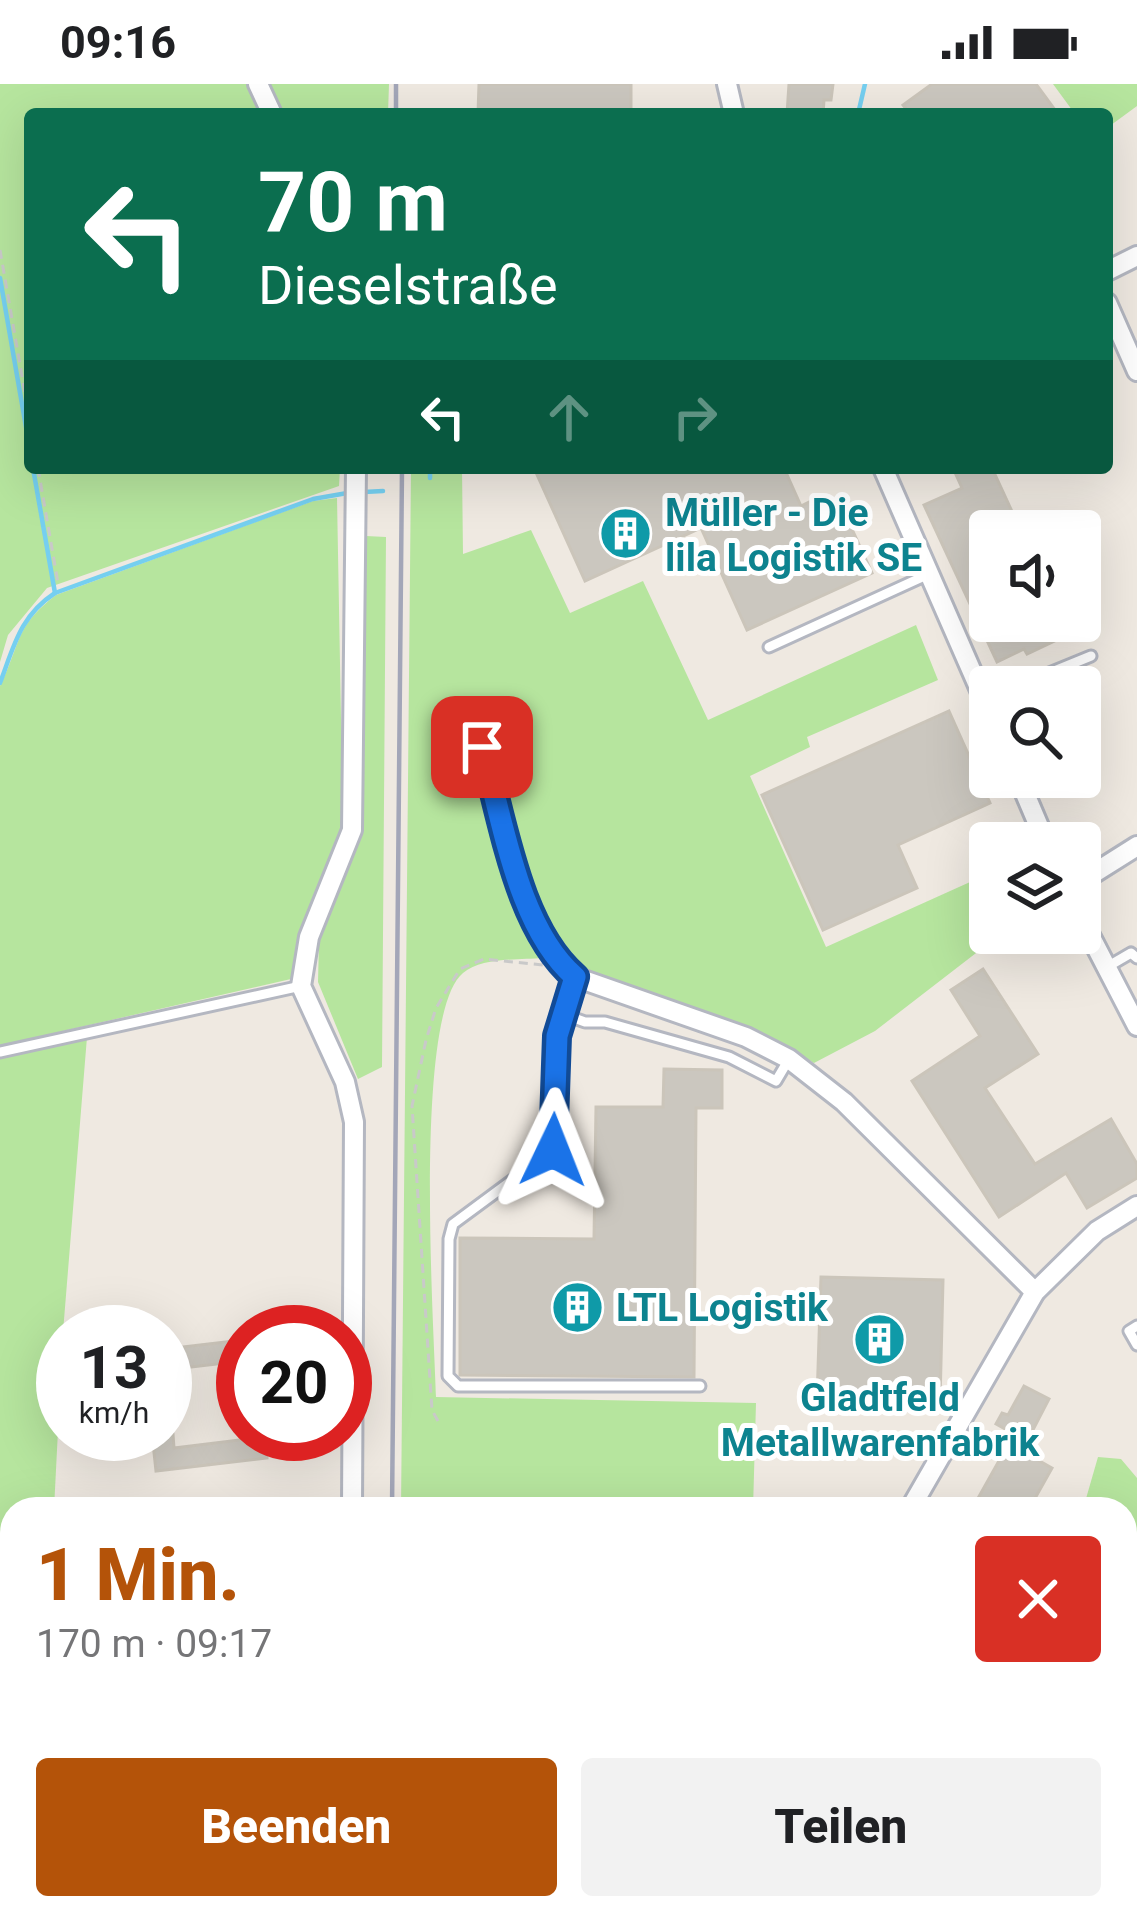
<!DOCTYPE html>
<html lang="de">
<head>
<meta charset="utf-8">
<style>
  body { margin:0; font-family:Roboto,sans-serif; background:#f2f2f2; color:#202124; height:100vh; display:flex; flex-direction:column; font-size:45px; white-space:nowrap }
  * { box-sizing:border-box; margin:0 }
  p { font-size:39px; color:#757577 }
  .icon { flex:none; width:66px; height:66px; fill:none; stroke:currentColor; stroke-width:2; stroke-linecap:round; stroke-linejoin:round }
  .map { position:relative; flex:1; overflow:hidden }
  .panel { position:absolute; left:0px; top:1413px; width:1137px; height:423px; display:flex; flex-direction:column; background:#fff; border-radius:36px 36px 0 0; box-shadow:0 12px 48px #0002 }
  .panel>* { flex:none }
  .banner { position:absolute; left:24px; top:24px; width:1089px; height:366px; border-radius:12px; box-shadow:0 12px 48px #0002; background:#0b6e4f; color:#fff; overflow:hidden }
  .controls { position:absolute; left:969px; top:426px; display:grid; gap:24px }
  .controls a { display:grid; place-items:center; width:132px; height:132px; border-radius:12px; background:#fff; box-shadow:0 12px 48px #0002; font-size:60px }
  .speed { position:absolute; left:36px; top:1221px; display:flex; gap:24px; font-size:60px; font-weight:700; text-align:center }
  .speed>* { display:grid; place-content:center; width:156px; height:156px; border-radius:50%; background:#fff; box-shadow:0 12px 48px #0002; line-height:1 }
  .speed small { font-size:30px; font-weight:400 }
  .speed .limit { border:18px solid #d22; background:#fff; color:#111 }
  .pin { position:absolute; display:grid; place-items:center; width:102px; height:102px; color:#fff; margin:-51px; border-radius:24px; box-shadow:0 6px 18px #0006 }
  .me { position:absolute; width:132px; margin:-66px; rotate:2deg; stroke-linejoin:round; filter:drop-shadow(0 0 9px #0008) }
  .turn { display:flex; align-items:center; gap:42px; height:252px; padding:0 36px; font-size:54px }
  .turn .icon { width:156px; height:156px; stroke-width:2.5 }
  .turn b { display:block; font-size:84px; line-height:102px }
  .lanes { display:flex; align-items:center; height:114px; padding:0 36px; background:#0003; justify-content:center; gap:60px; direction:ltr }
  .lanes .off { opacity:.35 }
  .round { display:grid; place-items:center; flex:none; width:126px; height:126px; border-radius:12px; background:#f2f2f2 }
  .overview { display:flex; align-items:center; justify-content:space-between; height:204px; padding:0 36px }
  h1 { font-size:72px; font-weight:800; line-height:90px; color:#b45309 }
  .button { display:flex; gap:24px; margin-top:auto; padding:24px 36px }
  .button a { flex:1; height:138px; border-radius:12px; background:#b45309; color:#fff; font-size:48px; font-weight:800; line-height:138px; text-align:center }
  .button a+a { background:#f2f2f2; color:#202124 }
  .status { display:flex; justify-content:space-between; align-items:center; height:84px; padding:0 60px; background:#fff; direction:ltr }
  .status svg { height:33px; fill:currentColor }
  .map>svg:first-child { display:block }
  .green { fill:#b6e59e }
  .lines { fill:none; stroke-linecap:round; stroke-linejoin:round }
  .stream { stroke:#75cff0; stroke-width:4.5 }
  .building { fill:#cbc7bf; stroke:#cbc5ba; stroke-width:3 }
  .service-casing { stroke:#b4b7c1; stroke-width:15 }
  .minor-casing { stroke:#b4b7c1; stroke-width:24 }
  .path { stroke:#c9c9c9; stroke-width:3; stroke-dasharray:9 6; stroke-linecap:butt }
  .service { stroke:#fff; stroke-width:9 }
  .minor { stroke:#fff; stroke-width:18 }
  .rail { stroke:#a3a6b8; stroke-width:4.5 }
  .route-casing { stroke:#114b97; stroke-width:30 }
  .route { stroke:#1a73e8; stroke-width:21 }
  .labels { text-anchor:middle; stroke-width:10; stroke-linejoin:round; paint-order:stroke }
  .culture-label { font-size:39px; font-weight:bold; fill:#0d838f; stroke:#fff; text-anchor:start }
</style>
</head>
<body>
<div class="status"><b>09:16</b><svg viewBox="0 0 49 12"><path d="M0 12V9h3v3zM5 12V6h3v6zM10 12V3h3v9zM15 12V0h3v12zM26 1h20v11H26zM47 4h2v5h-2z"/></svg></div>
<div class="map">
<svg width="1137" height="1835" viewBox="0 0 1137 1835">
  <rect width="100%" height="100%" fill="#efe9e1"/>
  <g class="green">
    <path d="M0 0H389L388 30H30V384H340L339 402 47 504 8 551 0 578Z"/>
    <path d="M1053 0H1137V22L1107 44V30H1075Z"/>
    <path d="M411 384H462L463 470 531 446 570 529 643 497 708 636 916 541 938 596 807 653 810 663 750 692 826 863 990 789V849H1002L875 947 814 979 764 950 599 894 567 873 538 830 491 653 478 664 527 837 543 874C520 876 482 873 463 889 413 930 434 1241 436 1313L756 1319 753 1425H401Z"/>
    <path d="M337 414 343 743 301 852 291 895 50 950 87 953 63 1248 54 1425H12V1824H23L22 1835H0V602C21 560 14 543 56 511L313 417Z"/>
    <path d="M366 452 386 453 382 983 358 995 318 898 319 857 361 748Z"/>
    <path d="M1098 1373 1121 1375 1137 1394V1620L1125 1618V1425H1083Z"/>
  </g>
  <g class="lines">
    <g class="stream">
      <path d="M858 30 865 0"/>
      <path d="M0 194 30 366"/>
      <path d="M33 384 55 509"/>
      <path d="M430 384V394"/>
      <path d="M364 408 383 407"/>
      <path d="M0 599C14 562 20 532 55 509L313 415 353 408"/>
    </g>
  </g>
  <g class="building">
    <path d="M479 0H631V30H478Z"/>
    <path d="M789 0H833L831 16H824L823 30H787Z"/>
    <path d="M932 0H1036L1058 30H910L903 21Z"/>
    <path d="M534 384H784L801 422 811 417 817 432 841 421 872 489 747 546 701 444 585 497Z"/>
    <path d="M953 384H992L1021 447H990V537H1097L1027 570 1024 565 997 578 924 421 962 404Z"/>
    <path d="M949 627 990 719 898 761 917 804 823 846 762 711Z"/>
    <path d="M983 885 1038 970 985 1004 1035 1080 1111 1035 1137 1080V1094L1087 1124 1066 1089 999 1133 912 997 980 952 951 906Z"/>
    <path d="M664 985 722 986V1024H696L694 1293 460 1291V1154L594 1155 596 1023H663Z"/>
    <path d="M821 1193 943 1196 940 1319 817 1316Z"/>
    <path d="M243 1256V1277L165 1286V1265Z"/>
    <path d="M1024 1302 1049 1315 1022 1367 1052 1384 1029 1425H972L1014 1350 996 1340 1002 1329 1008 1331Z"/>
    <path d="M152 1350H173L174 1364 265 1353 267 1374 156 1387Z"/>
  </g>
  <g class="lines">
    <defs>
      <g id="service">
        <path d="M769 563 929 490"/>
        <path d="M1015 603 1091 572"/>
        <path d="M979 604 996 599 1014 603"/>
        <path d="M1107 883 1131 869 1137 874"/>
        <path d="M575 893 557 953 553 1066 453 1140 449 1155 448 1292 458 1302H700"/>
        <path d="M563 930 585 938H605L729 973 776 997 789 975"/>
        <path d="M0 968 301 902"/>
        <path d="M1137 1242 1129 1247 1137 1261"/>
      </g>
      <g id="minor">
        <path d="M258 0 272 30"/>
        <path d="M727 0 734 30"/>
        <path d="M1107 187 1137 172"/>
        <path d="M1107 219 1137 287"/>
        <path d="M883 384 990 629"/>
        <path d="M482 663C503 733 519 845 575 893L746 953 789 975 844 1018 1035 1208"/>
        <path d="M1018 693 1046 759"/>
        <path d="M1080 798 1137 762"/>
        <path d="M1080 832 1137 942"/>
        <path d="M352 1425 354 1038 345 998 301 902 309 853 352 746 356 384"/>
        <path d="M910 1425 1035 1208 1097 1147 1137 1122"/>
        <path d="M299 1835 301 1824"/>
        <path d="M686 1835 691 1824"/>
      </g>
    </defs>
    <use href="#service" class="service-casing"/>
    <use href="#minor" class="minor-casing"/>
    <g class="path">
      <path d="M0 166 30 338"/>
      <path d="M38 384 58 499"/>
      <path d="M438 1337 432 1326 412 1022 426 956 436 924 460 885 484 875 543 881"/>
      <path d="M454 1835 455 1824"/>
    </g>
    <use href="#service" class="service"/>
    <use href="#minor" class="minor"/>
    <g class="rail">
      <path d="M396 30V0"/>
      <path d="M392 1425 402 384"/>
      <path d="M393 1824V1835"/>
    </g>
  </g>
  <g class="lines">
    <defs>
      <path id="route" d="M482 663C503 735 517 843 575 893L557 952 553 1066"/>
    </defs>
    <use href="#route" class="route-casing"/>
    <use href="#route" class="route"/>
  </g>
  <defs>
    <symbol id="building-disc" viewBox="-11 -11 22 22"><circle r="9.5" fill="#0f9aa8" stroke="#fff"/><path d="M-4-6H4V6H1V3H-1V6H-4ZM-2.5-4.3h1.7v1.8h-1.7ZM.8-4.3h1.7v1.8H.8ZM-2.5-1h1.7V.8h-1.7ZM.8-1h1.7V.8H.8Z" fill="#fff"/></symbol>
  </defs>
  <g fill-rule="evenodd">
    <use href="#building-disc" x="596" y="420" width="59" height="59"/>
    <use href="#building-disc" x="548" y="1194" width="59" height="59"/>
    <use href="#building-disc" x="850" y="1226" width="59" height="59"/>
  </g>
  <g class="labels">
    <g class="culture-label">
      <text x="665" y="442">Müller - Die<tspan x="665" dy="45">lila Logistik SE</tspan></text>
      <text x="616" y="1237">LTL Logistik</text>
      <text x="880" y="1327" text-anchor="middle">Gladtfeld<tspan x="880" dy="45">Metallwarenfabrik</tspan></text>
    </g>
  </g>
</svg>
<div class="controls">
<a><svg class="icon" aria-label="sound" viewBox="0 0 24 24"><path d="M4 9h4l5-4v14l-5-4H4zM17 9q2 3 0 6"/></svg></a>
<a><svg class="icon" aria-label="search" viewBox="0 0 24 24"><circle cx="10" cy="10" r="6"/><path d="M15 15l6 6"/></svg></a>
<a><svg class="icon" aria-label="layers" viewBox="0 0 24 24"><path d="M12 4l9 5-9 5-9-5zM3 14l9 5 9-5"/></svg></a>
</div>
<div class="speed"><div>13<small>km/h</small></div><div class="limit">20</div></div>
<div class="pin" style="left:482px;top:663px;background:#d93025"><svg class="icon" aria-label="arrive" viewBox="0 0 24 24"><path d="M6 21V4h12l-3 4 3 4H6"/></svg></div>
<svg class="me" style="left:553px;top:1066px" viewBox="-20 -20 40 40"><path d="M0-17L14 15 0 8-14 15z" fill="#1a73e8" stroke="#fff" stroke-width="4"/></svg>
<div class="banner">
<div class="turn"><svg class="icon" aria-label="left" viewBox="0 0 24 24"><path d="M17 20v-9H6M10 6l-5 5 5 5"/></svg><div><b>70 m</b>Dieselstraße</div></div>
<div class="lanes"><svg class="icon" aria-label="left" viewBox="0 0 24 24"><path d="M17 20v-9H6M10 6l-5 5 5 5"/></svg><svg class="icon off" aria-label="ahead" viewBox="0 0 24 24"><path d="M12 20V5M6 11l6-6 6 6"/></svg><svg class="icon off" aria-label="right" viewBox="0 0 24 24"><path d="M7 20v-9h11M14 6l5 5-5 5"/></svg></div>
</div>
<section class="panel">
<div class="overview"><div><h1>1 Min.</h1><p>170 m · 09:17</p></div><a class="round" style="background:#d93025;color:#fff"><svg class="icon" aria-label="close" viewBox="0 0 24 24"><path d="M6 6l12 12M18 6L6 18"/></svg></a></div>
<div class="button"><a>Beenden</a><a>Teilen</a></div>
</section>
</div>
</body>
</html>
